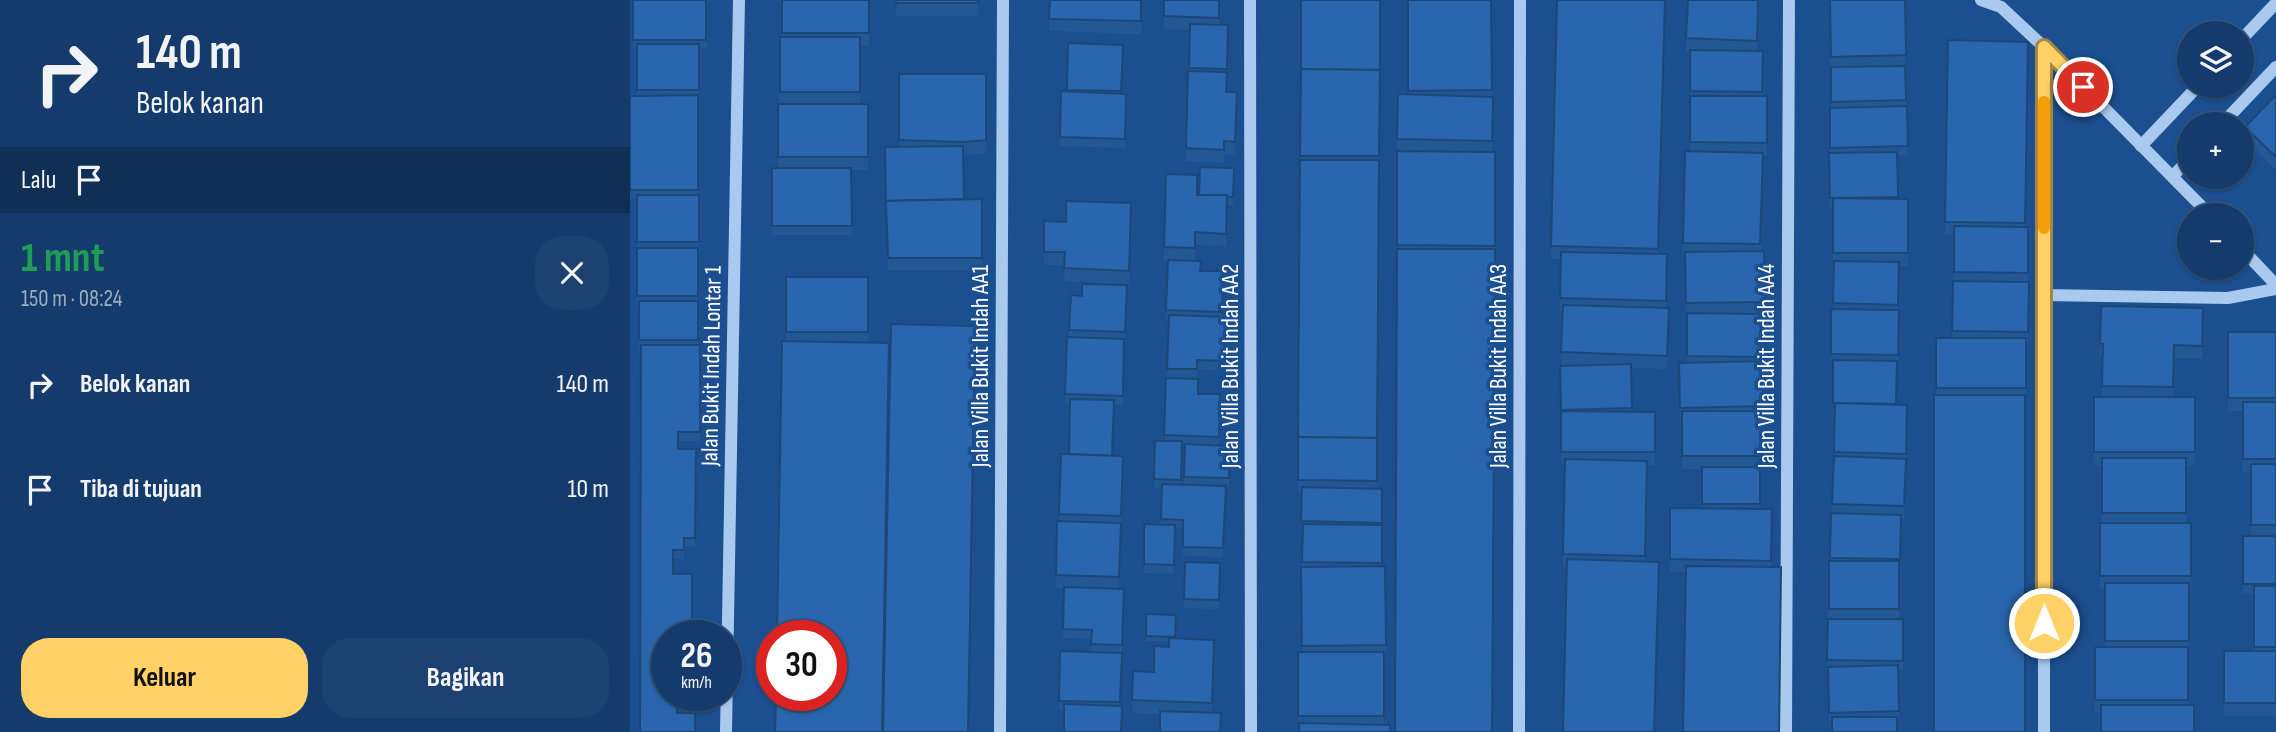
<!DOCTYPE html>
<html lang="id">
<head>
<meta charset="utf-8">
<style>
  body { margin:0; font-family:"Sofia Sans Condensed",sans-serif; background:#1d4271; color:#f1f3f6; height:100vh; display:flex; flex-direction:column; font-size:26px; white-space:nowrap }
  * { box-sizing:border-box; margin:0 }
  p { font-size:23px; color:#9dadc1 }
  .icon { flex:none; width:38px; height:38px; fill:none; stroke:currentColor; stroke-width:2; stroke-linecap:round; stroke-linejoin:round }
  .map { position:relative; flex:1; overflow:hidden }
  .sheet { display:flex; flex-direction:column; background:#143b6b; width:630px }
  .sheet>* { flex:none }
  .hud { background:#143b6b; color:#f1f3f6; overflow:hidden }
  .tools { position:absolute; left:1547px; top:21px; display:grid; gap:14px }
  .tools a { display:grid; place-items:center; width:77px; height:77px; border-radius:50%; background:#143b6b; box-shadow:0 2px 5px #0004,0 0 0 2px #33557e; font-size:35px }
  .speed { position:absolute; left:21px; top:620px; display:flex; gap:14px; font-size:35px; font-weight:700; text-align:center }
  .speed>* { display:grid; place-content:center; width:91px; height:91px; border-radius:50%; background:#143b6b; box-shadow:0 2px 5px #0004,0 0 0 2px #33557e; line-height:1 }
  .speed small { font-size:18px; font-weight:400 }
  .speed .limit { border:10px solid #d22; background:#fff; color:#111 }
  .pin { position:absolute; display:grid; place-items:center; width:60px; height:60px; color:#fff; margin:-30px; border:4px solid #fff; border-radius:50%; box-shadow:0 2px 7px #0007 }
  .me { position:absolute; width:77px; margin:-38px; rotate:0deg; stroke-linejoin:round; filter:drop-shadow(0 0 5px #0008) }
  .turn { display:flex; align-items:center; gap:24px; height:147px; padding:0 21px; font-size:32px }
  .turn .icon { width:91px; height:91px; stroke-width:2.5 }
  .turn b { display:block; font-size:49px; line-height:60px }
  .then { display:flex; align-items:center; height:66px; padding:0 21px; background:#0003; gap:14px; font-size:26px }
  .round { display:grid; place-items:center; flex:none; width:74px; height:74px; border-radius:28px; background:#1d4271 }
  .summary { display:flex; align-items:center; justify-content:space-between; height:119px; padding:0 21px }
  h1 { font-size:42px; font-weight:700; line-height:52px; color:#1e9e55 }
  .cta { display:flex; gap:14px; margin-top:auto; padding:14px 21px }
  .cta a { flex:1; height:80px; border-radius:28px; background:#ffd166; color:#111; font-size:28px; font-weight:700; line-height:80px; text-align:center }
  .cta a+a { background:#1d4271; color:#f1f3f6 }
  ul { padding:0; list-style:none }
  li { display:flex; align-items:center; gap:21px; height:105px; padding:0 21px }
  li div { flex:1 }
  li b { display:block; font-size:26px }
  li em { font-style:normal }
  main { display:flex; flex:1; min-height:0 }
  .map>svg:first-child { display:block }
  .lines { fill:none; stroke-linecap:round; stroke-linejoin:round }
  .minor { stroke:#a9c9ee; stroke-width:12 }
  .wall { fill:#245895; fill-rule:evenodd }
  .building { fill:#2a66ad; stroke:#1d4779; stroke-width:2 }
  .route-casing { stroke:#a68842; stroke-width:18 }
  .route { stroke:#ffd166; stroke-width:12 }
  .slow { stroke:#f59e0b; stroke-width:12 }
  .labels { text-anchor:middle; stroke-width:7; stroke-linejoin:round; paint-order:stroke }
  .street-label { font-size:24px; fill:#fff; stroke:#1b4f8f }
</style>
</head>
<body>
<main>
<section class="sheet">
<div class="hud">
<div class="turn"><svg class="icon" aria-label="right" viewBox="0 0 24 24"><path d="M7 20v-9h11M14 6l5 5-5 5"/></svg><div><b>140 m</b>Belok kanan</div></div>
<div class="then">Lalu<svg class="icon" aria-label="arrive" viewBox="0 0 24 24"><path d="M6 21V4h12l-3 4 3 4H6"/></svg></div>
</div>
<div class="summary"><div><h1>1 mnt</h1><p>150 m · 08:24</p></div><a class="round"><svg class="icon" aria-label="close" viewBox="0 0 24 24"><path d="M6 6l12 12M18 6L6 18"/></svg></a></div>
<ul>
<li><svg class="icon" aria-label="right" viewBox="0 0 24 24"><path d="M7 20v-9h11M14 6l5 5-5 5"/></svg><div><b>Belok kanan</b></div><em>140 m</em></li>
<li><svg class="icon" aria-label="arrive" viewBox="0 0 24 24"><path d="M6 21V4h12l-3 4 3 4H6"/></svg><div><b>Tiba di tujuan</b></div><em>10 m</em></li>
</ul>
<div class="cta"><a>Keluar</a><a>Bagikan</a></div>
</section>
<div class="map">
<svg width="1646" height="732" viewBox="0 0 1646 732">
  <rect width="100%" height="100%" fill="#1b4f8f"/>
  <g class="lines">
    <g class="minor">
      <path d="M620 0 621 732"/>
      <path d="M1351 0 1371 7 1414 47 1580 215"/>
      <path d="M1612 39 1646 3"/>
      <path d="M1592 124 1646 67"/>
      <path d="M1511 146 1568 86"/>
      <path d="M1543 176 1559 159"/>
      <path d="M1612 249 1646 285"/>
      <path d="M1413 295 1598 298 1646 289"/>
      <path d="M96 732 109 0"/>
      <path d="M370 732 373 0"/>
      <path d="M889 732 890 0"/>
      <path d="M1156 732 1159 0"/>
      <path d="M1414 732V47"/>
    </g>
  </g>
  <g class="wall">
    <path d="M3 0H76V49H69V99H68L69 251H68V345H70V441H48V449H66L65 547H54V559H43L37 635 68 695V712L47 711 10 732 11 349H9V305H7V199H0V96H7V49H3Z"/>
    <path d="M152 0H239V46H230V104H238V170H221L222 235H142V168H148L150 37H152Z"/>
    <rect x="266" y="0" width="82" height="16"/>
    <path d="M420 0H512L511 34 419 31Z"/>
    <path d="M534 0H590L589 25H598L597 92 607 104 605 155 594 154V163L556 161 560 30 534 29Z"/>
    <path d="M671 0H750L747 489 752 525V566H755L756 658H754V725L668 729V652H672L671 567H672V530H671L672 493H668Z"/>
    <path d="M777 0H861L862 97H863L862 152H865L862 732 767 258 768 94 778 95Z"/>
    <path d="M927 0H1035L1028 254H1037L1036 308 1039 321 1037 369 1001 368 1002 412H1025V465H1017L1015 561 933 567 935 465H931L930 366 931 365 933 311H930V259H921Z"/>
    <path d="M1058 0H1129L1127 51H1133L1132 96H1137V156H1133L1131 251H1134L1135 315H1133V419H1131L1130 509H1142L1141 567 1055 572H1040V508H1072V469H1052V421H1050L1049 363H1057V316H1056L1055 256H1053V243L1060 152V52L1056 51Z"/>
    <path d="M1200 0H1275V68L1278 155H1267L1268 199H1278V266H1269L1268 310V364H1267L1266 404 1277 417 1274 519H1271L1269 568V619H1273V670H1268L1269 720 1199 722 1198 669H1197L1199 561H1200L1205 413H1203V363H1201V309H1203L1204 265H1203V207H1200V108H1201Z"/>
    <path d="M1318 40 1398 42 1395 227H1398V282H1399L1398 345H1396V401L1306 395V338H1322L1324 235H1315Z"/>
    <path d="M438 43 493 45 491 93 496 94 495 148 430 146 431 91 437 92Z"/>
    <path d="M269 74H356V153L333 155 334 199H352V270H258L255 147H269Z"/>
    <path d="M1646 95V170L1615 140V127Z"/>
    <path d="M604 168 603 206 597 205 596 246 565 245V260L571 271H593L592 317H598L597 370 567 369V378H537L539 320 536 319 538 260H534V247L567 195H569Z"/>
    <path d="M501 216 499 284 434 281 435 265H414V221L436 222Z"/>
    <path d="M156 277H238V342L156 341Z"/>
    <path d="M497 285 493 405H484L482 456H493L489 589H494L490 706 429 710 430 651 461 652V639L433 638 434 588H426L429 521 431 454H439L440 404 435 403V394L439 337 441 295 452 296Z"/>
    <path d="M1471 306 1573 308 1572 358H1544L1543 397H1565V465H1556V523H1561V588H1559L1558 705 1465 713V647H1475V588H1470V523H1472V465H1464V397H1472V357H1470Z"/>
    <path d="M1598 332H1646V716H1594V651H1624V593H1613V536H1621V472H1613V411H1598Z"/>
    <path d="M536 378 568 394H590L589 445 600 446 599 487H596L593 557 553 556V529L545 528 544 574 514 573V524L531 525 532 488H524L525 441H534ZM552 444H555L554 484H551Z"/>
    <path d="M555 562 590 563 589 609 554 608Z"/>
    <path d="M516 614 546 615 545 638 584 640 582 712 530 714 502 713 503 671 524 672 539 647V641H516Z"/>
  </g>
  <g class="building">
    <rect x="3" y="0" width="73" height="40"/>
    <rect x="152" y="0" width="87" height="33"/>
    <rect x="266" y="0" width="82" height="3"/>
    <path d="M420 0H511V21L419 19Z"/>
    <path d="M534 0H589V18L534 16Z"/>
    <path d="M671 0H750V70L671 69Z"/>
    <path d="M778 0H861L862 90 778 91Z"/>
    <path d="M927 0H1035L1028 249 921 246Z"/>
    <path d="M1058 0H1128L1127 41 1056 38Z"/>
    <path d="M1200 0H1275L1276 55 1201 57Z"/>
    <path d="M560 24 598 25 597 69 559 68Z"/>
    <rect x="150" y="37" width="80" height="55"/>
    <path d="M1318 40 1398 42 1395 223 1315 222Z"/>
    <path d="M438 43 493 45 491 91 437 90Z"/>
    <rect x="7" y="44" width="62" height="46"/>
    <path d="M1060 50 1133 51 1132 92 1060 91Z"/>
    <path d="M1275 66 1276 100 1201 102V67Z"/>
    <path d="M671 69 750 70 749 156H670Z"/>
    <path d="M558 71 597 72 596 92H607L605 142 594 141V150L556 148Z"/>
    <path d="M269 74H356V140L333 142 269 140Z"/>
    <path d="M431 91 496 94 495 139 430 137Z"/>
    <path d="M768 94 863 97 862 141 767 139Z"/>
    <path d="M68 95V190H0V96Z"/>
    <path d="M1646 95V157L1615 127Z"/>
    <path d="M1060 96H1137V143L1060 142Z"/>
    <rect x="148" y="104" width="90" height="53"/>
    <path d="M1277 106 1278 146 1200 148V108Z"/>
    <path d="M333 146 334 199 256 201V205L255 147Z"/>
    <path d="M767 151 865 152V246L767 245Z"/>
    <path d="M1055 151 1133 153 1130 244 1053 243Z"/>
    <path d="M1267 152 1268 197 1200 198 1199 153Z"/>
    <path d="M670 160H749L747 439V438L668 437Z"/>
    <path d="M570 167 604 168 603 197 569 195Z"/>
    <path d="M142 168H221L222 226H142Z"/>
    <path d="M536 174 567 175V195H597L596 234 565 232V248L534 247Z"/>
    <rect x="7" y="195" width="62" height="47"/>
    <path d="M1203 198 1278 199V253H1203Z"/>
    <path d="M352 199V258H258L256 201Z"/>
    <path d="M436 201 501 203 499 271 434 268 435 252H414V221L436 222Z"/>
    <path d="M1324 226 1398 227V273L1324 272Z"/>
    <rect x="7" y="248" width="61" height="48"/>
    <path d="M767 249H865L862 732H765Z"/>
    <path d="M1134 251 1135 302 1056 303 1055 252Z"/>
    <path d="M931 252 1037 254 1036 301 930 298Z"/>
    <path d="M538 260 571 261 570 271H593L592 312 536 310Z"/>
    <path d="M1204 261 1269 262 1268 305 1203 303Z"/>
    <rect x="156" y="277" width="82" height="55"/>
    <path d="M1323 281 1399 282 1398 332 1322 331Z"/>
    <path d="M452 284 497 285 495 332 439 330 441 295 452 296Z"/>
    <rect x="9" y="301" width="59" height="39"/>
    <path d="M933 305 1039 308 1037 356 931 352Z"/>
    <path d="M1471 306 1573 308 1572 346 1544 345 1543 387 1472 386 1473 344H1470Z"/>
    <path d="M1201 309 1269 310 1268 355 1201 354Z"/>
    <path d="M1057 313 1133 314V357L1057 356Z"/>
    <path d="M539 315 598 317 597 361 567 360V369H537Z"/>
    <path d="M261 324 345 326 338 732H253Z"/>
    <rect x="1598" y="332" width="48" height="66"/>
    <path d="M437 337 494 339 493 396 435 394Z"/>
    <rect x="1306" y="338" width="90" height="50"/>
    <path d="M152 341 259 343 252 732H145L146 695H201V635H147Z"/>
    <path d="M11 345H70V432H48V449H66L65 538H54V550H43V574H62V635H37V695H68V703L47 702V713H65V732H10Z"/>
    <path d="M1203 360 1267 361 1266 404 1205 403V404H1203Z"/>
    <path d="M1133 361V406L1050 408 1049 363Z"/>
    <path d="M1001 364 1002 408 931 410 930 366Z"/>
    <path d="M536 378 568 379V394H590L589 437 534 435Z"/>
    <rect x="1304" y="395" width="91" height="337"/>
    <rect x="1464" y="397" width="101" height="55"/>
    <path d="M440 399 484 400 482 456 439 454Z"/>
    <rect x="1613" y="402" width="33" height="57"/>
    <path d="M1205 403 1277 405 1276 454 1204 452Z"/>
    <path d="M931 411 1025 412V452H931Z"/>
    <rect x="1052" y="411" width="79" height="45"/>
    <path d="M668 437 747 438V481L668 480Z"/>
    <path d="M525 441H552L551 480 524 479Z"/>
    <path d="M555 444 600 446 599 478 554 477Z"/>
    <path d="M431 454 493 456 491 516 429 514Z"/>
    <path d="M1204 456 1276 459 1274 506 1202 504Z"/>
    <rect x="1472" y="458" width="84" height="55"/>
    <path d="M935 459 1017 461 1015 556 933 554Z"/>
    <rect x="1621" y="464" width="25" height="61"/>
    <rect x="1072" y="467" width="58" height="37"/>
    <path d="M532 484 596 486 593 548 553 547V520L531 519Z"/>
    <path d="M672 487 752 489V523L671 521Z"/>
    <path d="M1040 508 1142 509 1141 561 1040 559Z"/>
    <path d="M1201 513 1271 515 1270 559 1200 558Z"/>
    <path d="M427 521 491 523 489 577 426 575Z"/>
    <rect x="1470" y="523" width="91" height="53"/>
    <path d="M514 524 545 525 544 565 514 564Z"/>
    <path d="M673 524 752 525V563L672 562Z"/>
    <rect x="1613" y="536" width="33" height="48"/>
    <path d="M937 559 1029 562 1024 732H933Z"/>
    <rect x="1199" y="561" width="70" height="48"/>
    <path d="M555 562 590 563 589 600 554 599Z"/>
    <path d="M755 566 756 645 672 646 671 567Z"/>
    <path d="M1056 566 1151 567 1149 732H1053Z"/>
    <rect x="1475" y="583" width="84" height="58"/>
    <rect x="1624" y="586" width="22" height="61"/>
    <path d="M434 587 494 589 492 645 461 644 462 630 433 629Z"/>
    <path d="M516 614 546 615 545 637 516 636Z"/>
    <path d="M1198 619H1273V661L1197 660Z"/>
    <path d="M539 638 584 640 582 703 502 700 503 671 524 672V646L539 647Z"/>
    <rect x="1465" y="647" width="93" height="53"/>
    <path d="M430 651 492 653 490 702 429 701Z"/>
    <rect x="1594" y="651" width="52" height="52"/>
    <rect x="668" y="652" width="86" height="64"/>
    <path d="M1268 665 1269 711 1199 713 1198 667Z"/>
    <path d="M434 704 492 706 491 732H434Z"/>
    <rect x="1471" y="705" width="93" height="27"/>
    <path d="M530 711 591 713 590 732H530Z"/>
    <rect x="1202" y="717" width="65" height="15"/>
    <path d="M669 723 760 725V732H669Z"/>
  </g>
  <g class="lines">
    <defs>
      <path id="route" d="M1414 623V47L1453 87"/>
    </defs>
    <use href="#route" class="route-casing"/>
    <use href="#route" class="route"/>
    <path class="slow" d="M1414 228V102"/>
  </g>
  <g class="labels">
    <g class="street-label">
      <text transform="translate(81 366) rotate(-89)" y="8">Jalan Bukit Indah Lontar 1</text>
      <text transform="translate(350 366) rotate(-90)" y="8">Jalan Villa Bukit Indah AA1</text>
      <text transform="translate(600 366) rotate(-90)" y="8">Jalan Villa Bukit Indah AA2</text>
      <text transform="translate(868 366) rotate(-90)" y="8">Jalan Villa Bukit Indah AA3</text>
      <text transform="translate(1136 366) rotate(-90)" y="8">Jalan Villa Bukit Indah AA4</text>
    </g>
  </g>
</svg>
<div class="tools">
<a><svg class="icon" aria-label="layers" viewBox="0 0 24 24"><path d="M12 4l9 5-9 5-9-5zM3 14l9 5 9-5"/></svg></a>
<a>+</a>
<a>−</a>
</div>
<div class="speed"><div>26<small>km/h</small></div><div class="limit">30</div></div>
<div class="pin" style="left:1453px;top:87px;background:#d93025"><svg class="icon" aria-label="arrive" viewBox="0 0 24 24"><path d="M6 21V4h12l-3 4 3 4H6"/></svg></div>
<svg class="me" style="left:1414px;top:623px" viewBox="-20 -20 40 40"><circle r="17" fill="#ffd166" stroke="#fff" stroke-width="3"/><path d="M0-11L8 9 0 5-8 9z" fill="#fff"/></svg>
</div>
</main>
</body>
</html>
